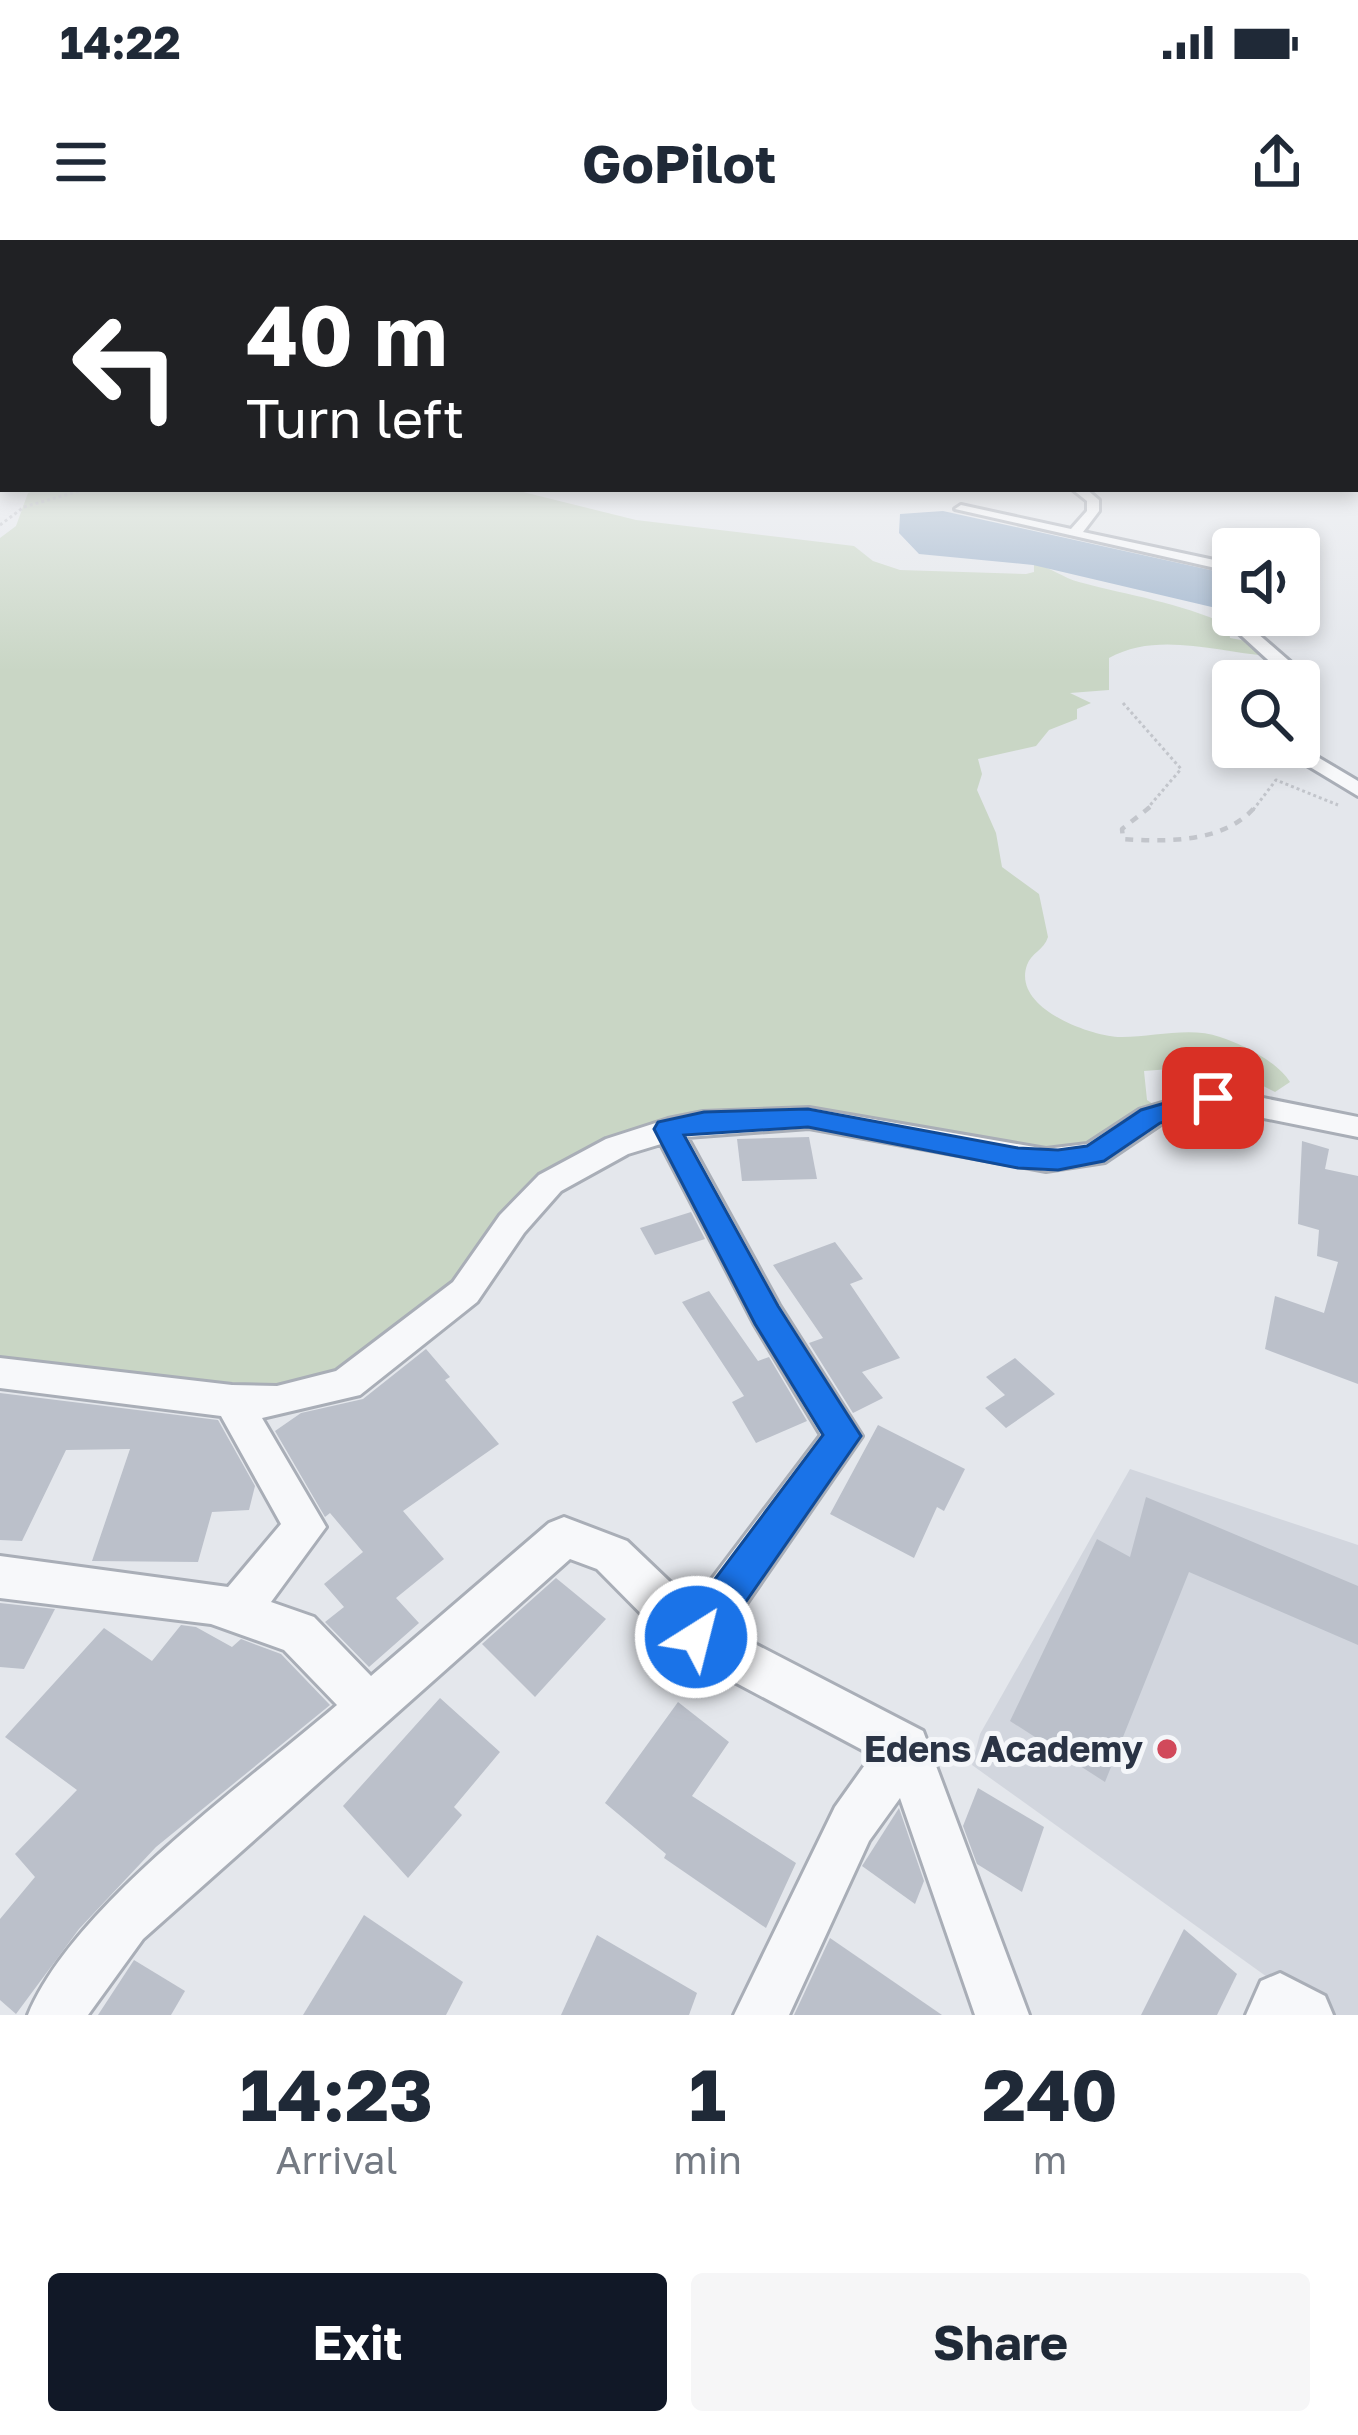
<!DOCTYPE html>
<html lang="en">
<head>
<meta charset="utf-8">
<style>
  body { margin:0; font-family:"Golos Text",sans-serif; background:#f6f6f7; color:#1f2937; height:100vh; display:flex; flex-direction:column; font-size:45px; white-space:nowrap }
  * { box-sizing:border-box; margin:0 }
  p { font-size:39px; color:#747a83 }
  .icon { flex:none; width:66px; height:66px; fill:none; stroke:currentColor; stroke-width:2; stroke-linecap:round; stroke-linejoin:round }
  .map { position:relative; height:1775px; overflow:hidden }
  .side { display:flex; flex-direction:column; background:#fff; flex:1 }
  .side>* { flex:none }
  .banner { position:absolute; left:0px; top:0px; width:1359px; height:252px; box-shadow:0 6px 18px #0003; background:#202124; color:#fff; overflow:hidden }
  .fabs { position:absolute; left:1212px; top:288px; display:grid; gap:24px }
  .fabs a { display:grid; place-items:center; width:108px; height:108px; border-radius:12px; background:#fff; box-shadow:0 6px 18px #0003; font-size:60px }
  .pin { position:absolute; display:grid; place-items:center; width:102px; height:102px; color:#fff; margin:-51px; border-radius:24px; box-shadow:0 6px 18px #0006 }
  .me { position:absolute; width:132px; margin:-66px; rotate:36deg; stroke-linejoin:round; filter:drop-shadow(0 0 9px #0008) }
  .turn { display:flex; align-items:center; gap:42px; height:252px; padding:0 48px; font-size:54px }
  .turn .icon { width:156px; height:156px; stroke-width:2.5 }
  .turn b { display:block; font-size:84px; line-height:102px }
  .eta { display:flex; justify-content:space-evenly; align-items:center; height:204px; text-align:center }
  .eta b { font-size:72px; font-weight:700; line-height:84px }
  .button { display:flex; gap:24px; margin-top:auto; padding:24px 48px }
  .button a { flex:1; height:138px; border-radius:12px; background:#111827; color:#fff; font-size:48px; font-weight:700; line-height:138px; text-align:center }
  .button a+a { background:#f6f6f7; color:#1f2937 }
  .status { display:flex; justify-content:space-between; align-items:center; height:84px; padding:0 60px; background:#fff; direction:ltr }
  .status svg { height:33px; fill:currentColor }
  header { display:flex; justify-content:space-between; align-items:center; height:156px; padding:0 48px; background:#fff; font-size:54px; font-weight:700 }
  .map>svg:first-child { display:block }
  .built { fill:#d2d6de }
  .green { fill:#c9d6c5 }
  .water { fill:#9fb4cc }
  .building { fill:#bbc0ca }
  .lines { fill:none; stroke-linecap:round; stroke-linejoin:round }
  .street-casing { stroke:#a9aeb7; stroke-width:6 }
  .path-far1 { stroke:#c2c5cb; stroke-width:3; stroke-dasharray:3 3; stroke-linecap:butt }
  .path { stroke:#c2c5cb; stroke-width:4.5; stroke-dasharray:8 8; stroke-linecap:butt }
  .street { fill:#f7f8fa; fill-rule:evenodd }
  .route { fill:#1a73e8; stroke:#114b97; stroke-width:3 }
  .poi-dot { fill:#d1495b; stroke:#f4f6f9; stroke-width:4.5 }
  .labels { text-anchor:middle; stroke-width:10; stroke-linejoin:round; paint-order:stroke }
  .near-poi-label { font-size:36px; font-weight:bold; fill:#2b3445; stroke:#f4f6f9; text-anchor:end }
</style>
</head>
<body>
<div class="status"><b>14:22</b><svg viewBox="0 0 49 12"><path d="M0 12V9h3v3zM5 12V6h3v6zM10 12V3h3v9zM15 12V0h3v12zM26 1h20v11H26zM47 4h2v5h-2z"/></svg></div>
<header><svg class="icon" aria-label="menu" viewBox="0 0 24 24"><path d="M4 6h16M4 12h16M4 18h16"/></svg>GoPilot<svg class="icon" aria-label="share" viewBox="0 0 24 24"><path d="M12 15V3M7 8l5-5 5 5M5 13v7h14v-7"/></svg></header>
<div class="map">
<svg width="1358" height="1775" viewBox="0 0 1358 1775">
  <rect width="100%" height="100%" fill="#e4e7ec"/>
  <path class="built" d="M1130 1229 1358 1305V1775H1320L972 1525 980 1494Z"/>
  <path class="green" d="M40 249H511L636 280 854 306 873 321 900 330 1026 334 1034 332V324C1051 327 1063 338 1079 342 1131 356 1178 362 1228 385L1230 398 1252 402 1269 416C1217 412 1157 391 1109 418V450L1070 453 1091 463 1077 469V479L1049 490 1036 506 978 519 982 534 977 550 996 593 1002 627 1039 654 1048 697C1044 710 1031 713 1027 725 1012 767 1087 795 1118 797 1151 798 1189 786 1220 797 1242 804 1278 822 1290 842L1275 852 1222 825 1144 831 1147 860 1162 870 1092 909 1062 915 779 873 584 914 459 1045 353 1133 287 1153 0 1127V298L16 286 28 253Z"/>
  <path class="water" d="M943 271 1233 335V372L1033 325 919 314 899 293 900 274Z"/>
  <g class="building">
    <path d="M809 897 817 939 742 941 737 899Z"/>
    <path d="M1302 901 1329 909 1325 929 1358 936V1144L1265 1109 1275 1056 1324 1073 1338 1022 1317 1016 1319 990 1298 984Z"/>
    <path d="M691 972 705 999 655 1015 640 988Z"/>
    <path d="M835 1002 863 1039 850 1044 900 1118 862 1132 883 1158 853 1173 809 1103 823 1098 773 1025Z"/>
    <path d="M709 1051 758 1121 769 1117 807 1181 756 1203 732 1162 744 1156 682 1062Z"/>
    <path d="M426 1109 450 1137 445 1140 499 1204 403 1271 444 1319 396 1358 419 1383 369 1427 325 1382 344 1367 324 1344 363 1312 330 1273 325 1277 275 1191 301 1173 363 1159Z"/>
    <path d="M1015 1118 1055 1154 1006 1188 985 1168 1005 1155 986 1137Z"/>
    <path d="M0 1153 218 1180 255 1246 249 1270 212 1272 198 1322 92 1321 130 1209 66 1210 22 1301 0 1300Z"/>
    <path d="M878 1185 965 1229 944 1271 937 1267 914 1318 830 1274Z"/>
    <path d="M1146 1257 1358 1346V1405L1189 1332 1105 1542 1010 1481 1097 1299 1130 1317Z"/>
    <path d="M556 1338 606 1379 535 1457 482 1404Z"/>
    <path d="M0 1363 55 1369 24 1429 0 1427Z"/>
    <path d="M181 1385 196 1387 232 1407 241 1399 281 1414 330 1465 156 1607 79 1689 16 1774 0 1760V1679L35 1637 15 1614 77 1550 5 1497 104 1388 152 1421Z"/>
    <path d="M440 1458 500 1512 454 1567 462 1575 408 1638 343 1566Z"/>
    <path d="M678 1462 729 1502 692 1556 796 1623 766 1688 664 1618 666 1614 605 1563Z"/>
    <path d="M978 1548 1044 1587 1022 1652 977 1624 963 1586Z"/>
    <path d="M899 1568 924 1641 915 1664 862 1626Z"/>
    <path d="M364 1675 463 1742 446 1775H303Z"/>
    <path d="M1184 1689 1237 1734 1217 1775H1141Z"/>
    <path d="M597 1695 697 1753 689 1775H561Z"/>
    <path d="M830 1698 942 1775H794Z"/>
    <path d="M134 1720 185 1751 171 1775H98Z"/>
  </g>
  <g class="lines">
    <defs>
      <g id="street">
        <rect x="0" y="187" width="3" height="6"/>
        <path d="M1072 249H1086L1099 260V271L1083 292 1233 324V332L955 269 961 265 1071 289 1087 271V261Z"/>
        <path d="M1299 348 1307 353V368L1299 373Z"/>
        <path d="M1250 375H1271L1250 387 1295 426 1298 430 1287 441H1268L1279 430 1231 386Z"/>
        <path d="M1299 506 1358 541V556L1277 507Z"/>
        <path d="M1213 848 1358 877V897L1214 868 1161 884 1105 922 1046 931 809 888 687 897 779 1065 862 1196 728 1390 923 1491 1029 1775H975L900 1558 869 1601 789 1775H734L835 1567 872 1515 680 1413 597 1329 570 1319 143 1699 88 1775H28C72 1667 246 1543 337 1465L284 1410 211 1384 0 1358V1316L228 1347 281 1284 221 1176 0 1148V1118L232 1145 277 1146 336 1131 453 1042 500 975 539 935 606 899 668 879 703 872 809 868 1046 909 1087 904 1139 870ZM661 904 755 1085 821 1195 693 1364 627 1301 564 1277 549 1283 371 1436 314 1377 271 1362 326 1287 262 1178 360 1155 477 1062 524 993 561 951 628 914Z"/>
        <path d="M1280 1733 1325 1756 1333 1775H1246L1261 1741Z"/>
      </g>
    </defs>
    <use href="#street" class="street-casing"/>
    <g class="path-far1">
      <path d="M0 285 24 267 86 249"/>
      <path d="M1123 463 1181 529 1146 570"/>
      <path d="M1253 570 1276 540 1338 565"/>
    </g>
    <path class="path" d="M1150 567 1122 589 1123 599C1167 602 1224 603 1255 567"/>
    <use href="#street" class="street"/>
  </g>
  <linearGradient id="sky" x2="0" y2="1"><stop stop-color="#8bb4dd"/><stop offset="0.42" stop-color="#f3f4f6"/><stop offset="1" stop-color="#f3f4f6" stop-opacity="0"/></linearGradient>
  <rect width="1358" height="431" fill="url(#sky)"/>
  <path class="route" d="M1213 849 1222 852V865L1160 883 1104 921 1058 930 1018 928 808 887 684 895 778 1066 861 1196 711 1412 696 1418 682 1412 676 1397 682 1383 823 1195 755 1084 654 889 658 882 704 872 808 869 1018 908 1058 910 1087 906 1141 870Z"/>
  <circle class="poi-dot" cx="1167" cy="1509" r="12"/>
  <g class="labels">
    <g class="near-poi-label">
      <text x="1143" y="1522">Edens Academy</text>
    </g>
  </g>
</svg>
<div class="fabs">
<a><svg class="icon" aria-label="sound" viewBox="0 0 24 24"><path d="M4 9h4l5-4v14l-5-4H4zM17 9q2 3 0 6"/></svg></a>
<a><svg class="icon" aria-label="search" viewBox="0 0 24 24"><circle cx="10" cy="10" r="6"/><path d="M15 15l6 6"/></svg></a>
</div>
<div class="pin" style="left:1213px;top:858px;background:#d93025"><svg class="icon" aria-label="arrive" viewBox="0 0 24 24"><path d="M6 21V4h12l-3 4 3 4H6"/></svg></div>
<svg class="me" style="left:696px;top:1397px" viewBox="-20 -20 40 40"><circle r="17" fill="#1a73e8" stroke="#fff" stroke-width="3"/><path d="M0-11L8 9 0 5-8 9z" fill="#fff"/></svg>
<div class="banner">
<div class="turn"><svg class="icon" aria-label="left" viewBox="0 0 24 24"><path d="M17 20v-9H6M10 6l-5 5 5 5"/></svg><div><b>40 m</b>Turn left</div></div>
</div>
</div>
<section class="side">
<div class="eta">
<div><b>14:23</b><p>Arrival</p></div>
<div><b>1</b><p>min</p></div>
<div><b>240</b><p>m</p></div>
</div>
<div class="button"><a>Exit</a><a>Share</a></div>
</section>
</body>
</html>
